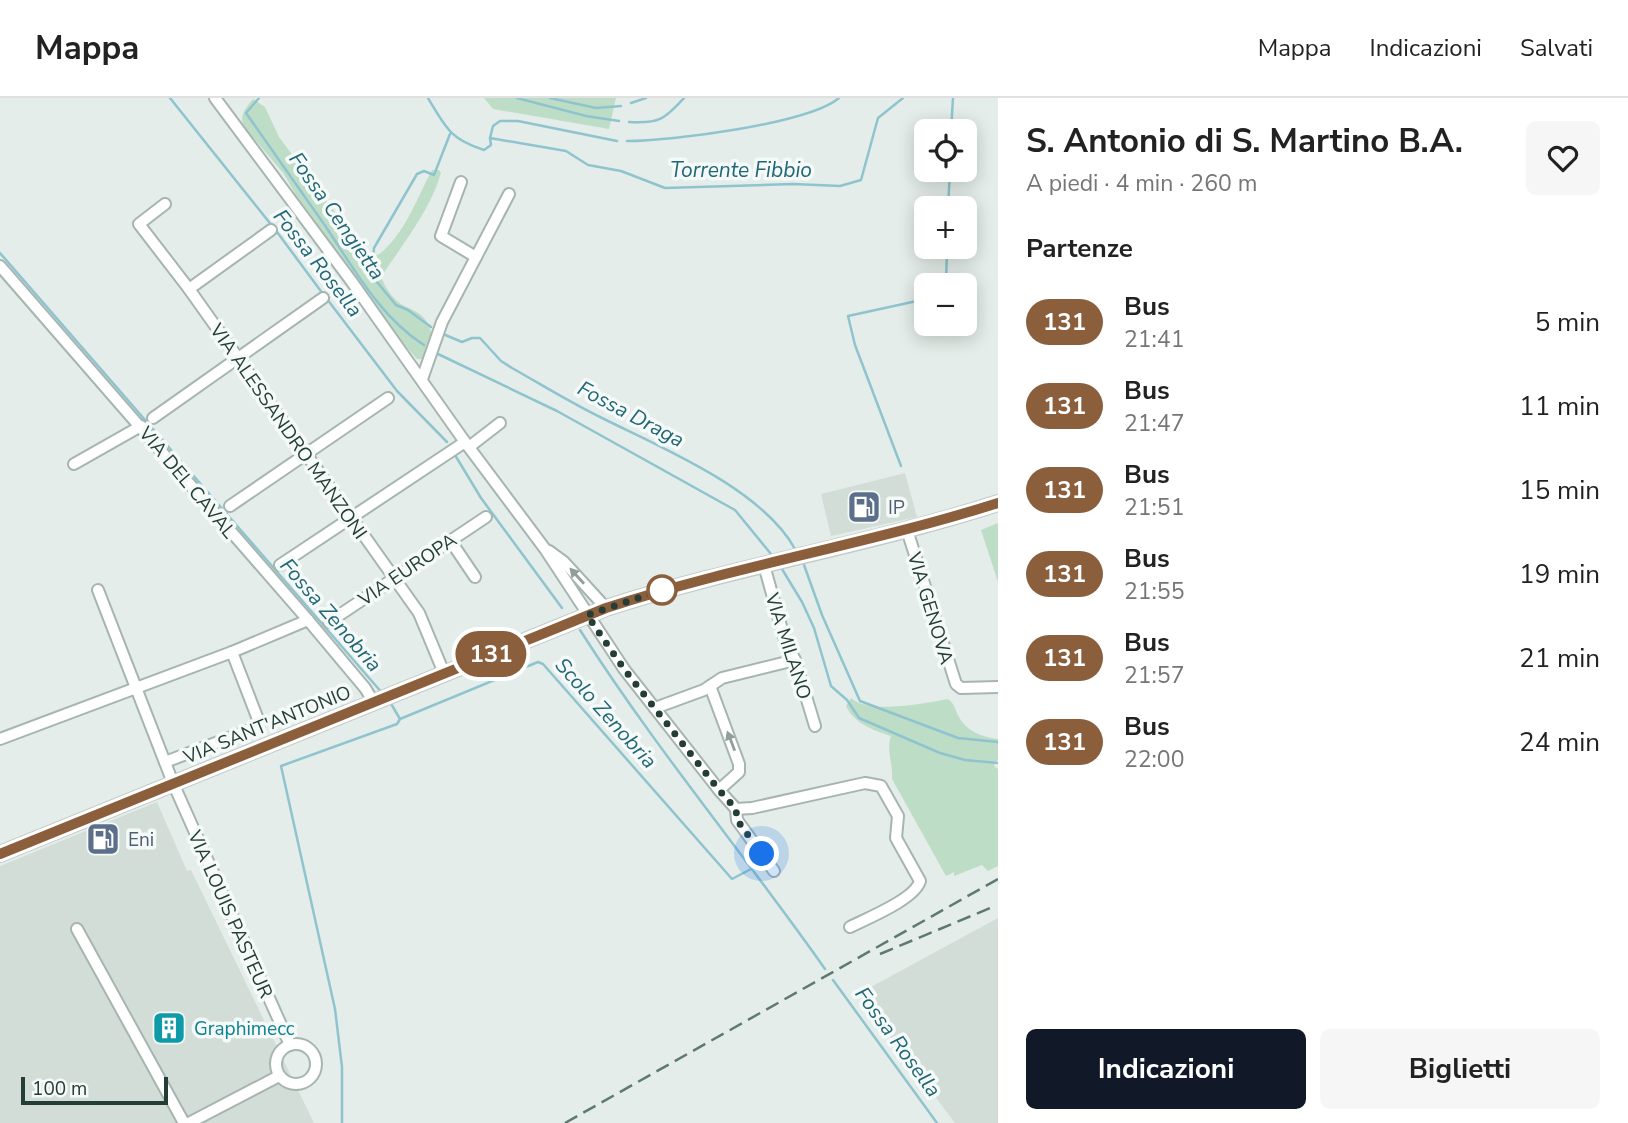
<!DOCTYPE html>
<html lang="it">
<head>
<meta charset="utf-8">
<style>
  :root { --surface:#fff; --page:#f6f6f6; --text:#222; --muted:#767676; --line:#e0e0e0; --accent:#111827 }
  body { margin:0; font-family:"Nunito Sans",sans-serif; background:var(--page); color:var(--text); height:100vh; display:flex; flex-direction:column; font-size:26px; white-space:nowrap }
  * { box-sizing:border-box; margin:0 }
  p { font-size:23px; color:var(--muted) }
  .icon { flex:none; width:38px; height:38px; fill:none; stroke:currentColor; stroke-width:2; stroke-linecap:round; stroke-linejoin:round }
  .map { position:relative; flex:1; overflow:hidden }
  .drawer { display:flex; flex-direction:column; background:var(--surface); width:630px }
  .drawer>* { flex:none }
  .badge { padding:0 14px; border-radius:23px; font-size:24px; line-height:46px }
  .controls { position:absolute; left:914px; top:21px; display:grid; gap:14px }
  .controls a { display:grid; place-items:center; width:63px; height:63px; border-radius:10px; background:var(--surface); box-shadow:0 4px 18px #0003; font-size:35px }
  .scale { position:absolute; left:21px; bottom:18px; width:147px; box-sizing:border-box; padding-left:7px; border:4px solid #243e37; border-top:0; font-size:19px; line-height:24px; white-space:nowrap; color:#243e37; -webkit-text-stroke:5px #f5f9f7; paint-order:stroke }
  .you { position:absolute; width:35px; height:35px; margin:-18px; border:5px solid #fff; border-radius:50%; background:#1a73e8; box-shadow:0 0 0 10px #1a73e833 }
  .map>.badge { position:absolute; translate:-50% -50%; box-shadow:0 0 0 4px #fff }
  h2 { padding:0 28px; font-size:26px; line-height:63px }
  .round { display:grid; place-items:center; flex:none; width:74px; height:74px; border-radius:10px; background:var(--page) }
  .summary { display:flex; align-items:center; justify-content:space-between; height:119px; padding:0 28px }
  h1 { font-size:33px; font-weight:700; line-height:52px }
  .primary-button { display:flex; gap:14px; margin-top:auto; padding:14px 28px }
  .primary-button a { flex:1; height:80px; border-radius:10px; background:var(--accent); color:#fff; font-size:28px; font-weight:700; line-height:80px; text-align:center }
  .primary-button a+a { background:var(--page); color:var(--text) }
  ul { padding:0; list-style:none }
  li { display:flex; align-items:center; gap:21px; height:84px; padding:0 28px }
  li div { flex:1 }
  li b { display:block; font-size:26px }
  li em { font-style:normal }
  li .badge { min-width:77px; font-weight:700; text-align:center }
  header { display:flex; align-items:center; gap:42px; box-sizing:border-box; height:98px; padding:0 35px; background:var(--surface); border-bottom:2px solid var(--line) }
  header strong { font-size:33px }
  nav { display:flex; gap:38px; margin-inline-start:auto; font-size:24px }
  main { display:flex; flex:1; min-height:0 }
  .map>svg:first-child { display:block }
</style>
</head>
<body>
<header>
<strong>Mappa</strong>
<nav><a>Mappa</a><a>Indicazioni</a><a>Salvati</a></nav>
</header>
<main>
<div class="map">
<svg width="998" height="1025" viewBox="0 0 998 1025">
  <rect width="100%" height="100%" fill="#e4ede9"/>
  <!-- built -->
  <g fill="#d2ddd8">
    <polygon points="905,375 917,419 831,438 821,396"/>
    <polygon points="157,704 187,773 191,772 314,1025 0,1025 0,768"/>
    <polygon points="998,820 998,1025 955,1025 858,896"/>
  </g>
  <!-- green -->
  <g fill="#beddc7">
    <polygon points="484,0 616,0 609,31 493,11"/>
    <path d="M253,1l12,8 14,30 64,86 10,19 13,10 12,3c26,-19 39,-57 54,-85h7l2,3c-11,38 -39,72 -60,104 4,9 8,17 16,24 6,6 17,8 24,14 13,11 15,33 1,44h-5l-18,-21 -103,-143 -12,-21 -39,-46c-7,-12 0,-19 8,-29z"/>
    <polygon points="998,425 998,484 981,432"/>
    <path d="M851,600c18,17 74,5 97,1 6,5 6,7 9,14 7,17 24,24 41,26v20l-4,7 4,3v97l-10,5 -6,-6 -28,11v-4l-8,4 -54,-97c1,-16 -6,-28 -1,-43 -17,-5 -37,-13 -45,-30z"/>
  </g>
  <g fill="none" stroke-linecap="round" stroke-linejoin="round">
    <!-- stream -->
    <g stroke="#8fc4cf" stroke-width="2.5">
      <polyline points="170,0 277,134 323,196"/>
      <path d="M259,0l-13,15c27,38 53,76 80,114 28,42 55,91 98,118"/>
      <path d="M428,0c18,30 22,41 56,52l7,-5 -1,-7 76,13 22,14 33,6 44,17 128,-4 47,2 21,-6 17,-62 25,-20"/>
      <polyline points="517,0 586,18 619,23"/>
      <polyline points="550,0 596,10 621,8"/>
      <polyline points="631,5 646,0"/>
      <path d="M629,24c30,2 36,-3 55,-24"/>
      <polyline points="951,33 953,0"/>
      <polyline points="490,40 493,28 500,23 518,23 617,43"/>
      <path d="M627,43c43,0 181,-17 212,-43"/>
      <polyline points="948,110 950,72"/>
      <polyline points="0,155 383,596"/>
      <polyline points="946,187 947,149"/>
      <polyline points="327,201 397,293 447,344"/>
      <polyline points="431,229 408,212 396,207 377,184 372,172 374,150 417,76 424,73 434,77 450,36"/>
      <path d="M443,236l19,8 10,-4h8l21,23 11,7c30,17 59,35 90,50 60,30 160,71 193,131"/>
      <polyline points="438,256 557,313 735,412 771,456"/>
      <polyline points="455,357 481,400 562,510"/>
      <polyline points="901,368 855,247 848,218 926,201"/>
      <polyline points="804,467 822,517 860,603 958,640 998,644"/>
      <polyline points="782,471 802,504 814,530 831,588 847,602 859,620 940,655 965,662 998,665"/>
      <path d="M580,532c75,118 165,225 245,339"/>
      <polyline points="400,621 538,564 543,566 732,781 753,770"/>
      <polyline points="833,882 937,1025"/>
      <polyline points="342,1025 342,969 335,911 281,668 397,626 400,621 390,604"/>
    </g>
    <defs>
      <g id="minor">
        <path d="M215,0l137,184 113,160 80,107 79,120 95,121 17,19 16,-1 113,-25 16,3 17,30 -2,22 24,43c-5,18 -52,37 -70,46"/>
        <polyline points="461,84 441,138 476,159"/>
        <polyline points="165,106 139,126 189,191 419,515 444,575"/>
        <polyline points="0,168 308,522 365,590 373,603"/>
        <polyline points="189,191 271,132"/>
        <polyline points="422,281 442,224 509,96"/>
        <polyline points="153,320 323,200"/>
        <polyline points="469,349 500,325"/>
        <polyline points="74,366 141,328"/>
        <polyline points="230,408 388,300"/>
        <polyline points="907,432 956,586 961,590 998,589"/>
        <polyline points="450,442 475,479"/>
        <polyline points="549,453 564,464 606,510"/>
        <polyline points="280,467 465,344"/>
        <polyline points="764,467 784,539 795,562 815,628"/>
        <polyline points="98,492 173,685 290,947"/>
        <polyline points="329,524 486,419"/>
        <polyline points="710,588 739,666 739,674 719,692"/>
        <polyline points="655,610 704,592 722,580 795,562"/>
        <polyline points="0,641 232,554 308,522"/>
        <polyline points="165,664 258,629 259,624 232,554"/>
        <polyline points="736,711 737,722 774,773"/>
        <polyline points="77,831 184,1025"/>
        <circle cx="296" cy="966" r="20"/>
        <polyline points="189,1025 279,978"/>
      </g>
      <path id="major" d="M0,756l606,-246c129,-42 263,-63 392,-105"/>
    </defs>
    <!-- minor casing -->
    <use href="#minor" stroke="#a7b5b0" stroke-width="14"/>
    <!-- major casing -->
    <use href="#major" stroke="#c2c9c7" stroke-width="18"/>
    <!-- minor -->
    <use href="#minor" stroke="#fff" stroke-width="10"/>
    <!-- major -->
    <use href="#major" stroke="#6ba093" stroke-width="14"/>
    <!-- rail -->
    <g stroke="#5f7972" stroke-width="2.5" stroke-dasharray="14 7" stroke-linecap="butt">
      <polyline points="880,856 995,808"/>
      <polyline points="565,1025 998,781"/>
    </g>
  </g>
  <!-- one-way arrows -->
  <defs><path id="oneway-solid" d="M-6-.8H1V-3.2L6.5 0L1 3.2V.8H-6Z" transform="scale(1.75)"/></defs>
  <g fill="#929e9b">
    <use href="#oneway-solid" transform="translate(577 478) rotate(-132)"/>
    <use href="#oneway-solid" transform="translate(731 643) rotate(-111)"/>
  </g>
  <g fill="none" stroke-linecap="round" stroke-linejoin="round">
    <defs>
      <path id="line" d="M0,756l606,-246c129,-42 263,-64 392,-105"/>
    </defs>
    <!-- line casing -->
    <use href="#line" stroke="#fff" stroke-width="16"/>
    <!-- line -->
    <use href="#line" stroke="#8b5e3c" stroke-width="10"/>
    <!-- walk -->
    <polyline stroke="#243e37" stroke-width="7" stroke-dasharray="0 12.6" points="662,492 587,517 624,571 719,692 736,711 737,722 762,756"/>
  </g>
  <!-- icons -->
  <defs>
    <symbol id="fuel-square" viewBox="-11 -11 22 22"><rect x="-9" y="-9" width="18" height="18" rx="4" fill="#5c6f8a" stroke="#f5f9f7"/><path d="M-5.5-6h7V0h2V4h1.3V-2.5L3-4.5l.8-.8L6-3V5H2.5V1h-1V6h-7ZM-4.2-4.7v3.2H.2V-4.7Z" fill="#fff"/></symbol>
    <symbol id="building-square" viewBox="-11 -11 22 22"><rect x="-9" y="-9" width="18" height="18" rx="4" fill="#0f9aa8" stroke="#f5f9f7"/><path d="M-4-6H4V6H1V3H-1V6H-4ZM-2.5-4.3h1.7v1.8h-1.7ZM.8-4.3h1.7v1.8H.8ZM-2.5-1h1.7V.8h-1.7ZM.8-1h1.7V.8H.8Z" fill="#fff"/></symbol>
  </defs>
  <g fill-rule="evenodd">
    <use href="#fuel-square" x="845" y="390" width="38" height="38"/>
    <use href="#fuel-square" x="84" y="722" width="38" height="38"/>
    <use href="#building-square" x="150" y="911" width="38" height="38"/>
  </g>
  <!-- markers -->
  <circle fill="#fff" stroke="#8b5e3c" stroke-width="3.5" cx="662" cy="492" r="14"/>
  <g text-anchor="middle" stroke-width="7" stroke-linejoin="round" paint-order="stroke">
    <!-- street labels -->
    <g font-size="19" fill="#243e37" stroke="#f5f9f7">
      <text transform="translate(289 333) rotate(55)" y="7">VIA ALESSANDRO MANZONI</text>
      <text transform="translate(188 384) rotate(50)" y="7">VIA DEL CAVAL</text>
      <text transform="translate(407 471) rotate(-34)" y="7">VIA EUROPA</text>
      <text transform="translate(931 510) rotate(73)" y="7">VIA GENOVA</text>
      <text transform="translate(789 548) rotate(72)" y="7">VIA MILANO</text>
      <text transform="translate(267 626) rotate(-22)" y="7">VIA SANT'ANTONIO</text>
      <text transform="translate(231 816) rotate(66)" y="7">VIA LOUIS PASTEUR</text>
    </g>
    <!-- service labels -->
    <g font-size="19" fill="#4e5e75" stroke="#f5f9f7" text-anchor="start">
      <text x="888" y="416">IP</text>
      <text x="128" y="748">Eni</text>
    </g>
    <!-- culture labels -->
    <g font-size="19" fill="#0d838f" stroke="#f5f9f7" text-anchor="start">
      <text x="194" y="937">Graphimecc</text>
    </g>
    <!-- water labels -->
    <g font-size="21" font-style="italic" fill="#216877" stroke="#f5f9f7">
      <text x="741" y="79">Torrente Fibbio</text>
      <text transform="translate(337 118) rotate(55)" y="7">Fossa Cengietta</text>
      <text transform="translate(318 165) rotate(52)" y="7">Fossa Rosella</text>
      <text transform="translate(631 316) rotate(28)" y="7">Fossa Draga</text>
      <text transform="translate(331 517) rotate(49)" y="7">Fossa Zenobria</text>
      <text transform="translate(606 615) rotate(48)" y="7">Scolo Zenobria</text>
      <text transform="translate(898 944) rotate(54)" y="7">Fossa Rosella</text>
    </g>
  </g>
</svg>
<div class="controls">
<a><svg class="icon" aria-label="locate" viewBox="0 0 24 24"><circle cx="12" cy="12" r="6"/><path d="M12 2v4M12 18v4M2 12h4M18 12h4"/></svg></a>
<a>+</a>
<a>−</a>
</div>
<div class="scale">100 m</div>
<div class="you" style="left:762px;top:756px"></div>
<b class="badge" style="left:491px;top:556px;background:#8b5e3c;color:#fff">131</b>
</div>
<section class="drawer">
<div class="summary"><div><h1>S. Antonio di S. Martino B.A.</h1><p>A piedi · 4 min · 260 m</p></div><a class="round"><svg class="icon" aria-label="heart" viewBox="0 0 24 24"><path d="M12 20l-8-8c-3-5 5-10 8-4 3-6 11-1 8 4z"/></svg></a></div>
<h2>Partenze</h2>
<ul>
<li><span class="badge" style="background:#8b5e3c;color:#fff">131</span><div><b>Bus</b><p>21:41</p></div><em>5 min</em></li>
<li><span class="badge" style="background:#8b5e3c;color:#fff">131</span><div><b>Bus</b><p>21:47</p></div><em>11 min</em></li>
<li><span class="badge" style="background:#8b5e3c;color:#fff">131</span><div><b>Bus</b><p>21:51</p></div><em>15 min</em></li>
<li><span class="badge" style="background:#8b5e3c;color:#fff">131</span><div><b>Bus</b><p>21:55</p></div><em>19 min</em></li>
<li><span class="badge" style="background:#8b5e3c;color:#fff">131</span><div><b>Bus</b><p>21:57</p></div><em>21 min</em></li>
<li><span class="badge" style="background:#8b5e3c;color:#fff">131</span><div><b>Bus</b><p>22:00</p></div><em>24 min</em></li>
</ul>
<div class="primary-button"><a>Indicazioni</a><a>Biglietti</a></div>
</section>
</main>
</body>
</html>
